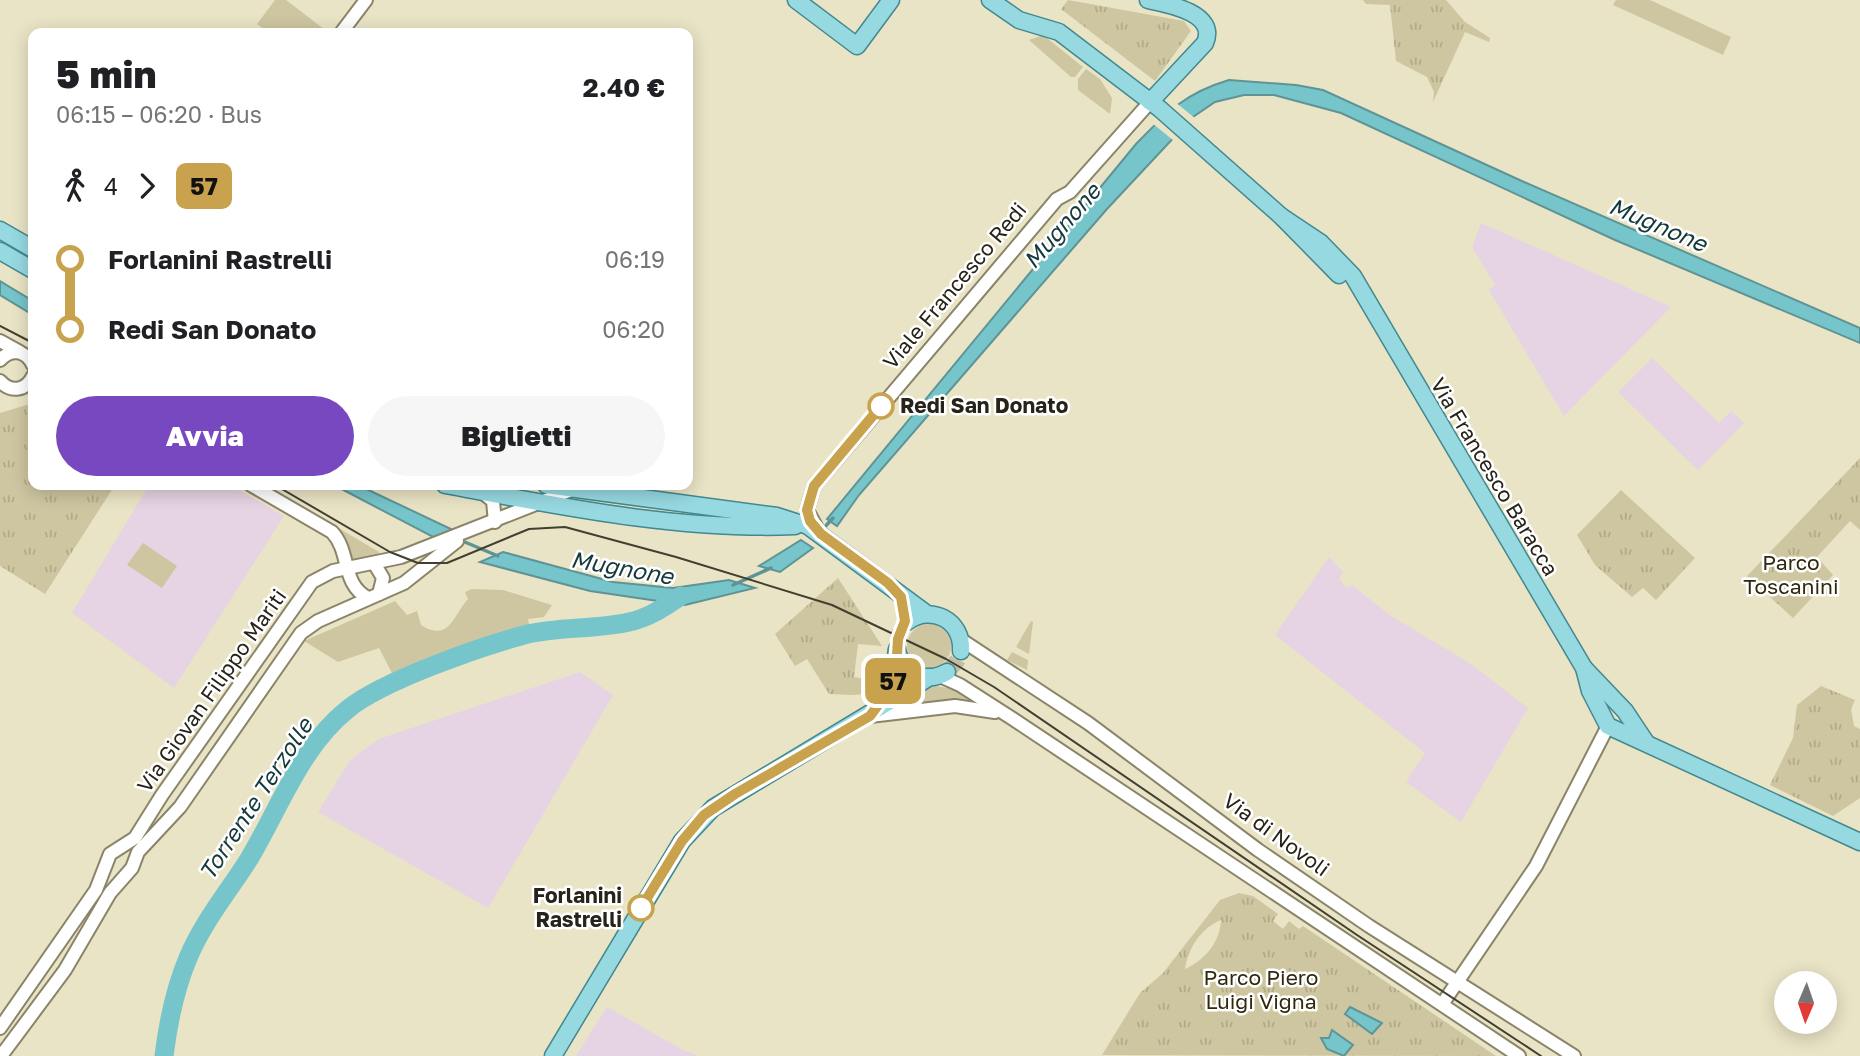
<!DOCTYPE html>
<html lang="it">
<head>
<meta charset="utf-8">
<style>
  :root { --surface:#fff; --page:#f6f6f6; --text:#202124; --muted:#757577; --accent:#7748c0 }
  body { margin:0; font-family:"Golos Text",sans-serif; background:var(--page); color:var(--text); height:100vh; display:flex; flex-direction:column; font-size:26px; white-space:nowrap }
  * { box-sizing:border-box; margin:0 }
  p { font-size:23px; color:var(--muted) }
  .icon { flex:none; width:38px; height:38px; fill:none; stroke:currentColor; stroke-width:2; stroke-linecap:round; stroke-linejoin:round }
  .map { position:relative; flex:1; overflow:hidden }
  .panel { position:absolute; left:28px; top:28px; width:665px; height:462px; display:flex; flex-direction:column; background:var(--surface); border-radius:14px; box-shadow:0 4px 18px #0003 }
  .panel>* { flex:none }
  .badge { padding:0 14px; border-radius:10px; font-size:24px; line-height:46px }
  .needle { width:46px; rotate:182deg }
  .controls { position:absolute; left:1774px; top:971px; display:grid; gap:14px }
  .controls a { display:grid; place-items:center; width:63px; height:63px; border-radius:50%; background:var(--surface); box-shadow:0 4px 18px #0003; font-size:35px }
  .map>.badge { position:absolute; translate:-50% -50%; box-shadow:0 0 0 4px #fff }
  .legs { display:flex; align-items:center; gap:10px; height:77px; padding:0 28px; font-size:23px }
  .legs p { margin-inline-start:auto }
  .head { display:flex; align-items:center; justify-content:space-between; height:119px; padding:0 28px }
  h1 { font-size:38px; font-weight:800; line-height:52px }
  .button { display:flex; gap:14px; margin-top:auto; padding:14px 28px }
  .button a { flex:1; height:80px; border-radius:42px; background:var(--accent); color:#fff; font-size:28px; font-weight:800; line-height:80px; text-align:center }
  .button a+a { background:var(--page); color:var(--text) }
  ul { padding:0 28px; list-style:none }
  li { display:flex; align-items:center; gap:24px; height:70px; font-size:26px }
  li i { display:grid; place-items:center; width:10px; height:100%; margin:0 9px; background:currentColor }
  li i::after { content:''; width:18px; height:18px; margin:-9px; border:5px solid; border-radius:50%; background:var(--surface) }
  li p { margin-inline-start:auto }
  li:first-child i { background:linear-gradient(#0000 50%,currentColor 0) }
  li:last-child i { background:linear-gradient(currentColor 50%,#0000 0) }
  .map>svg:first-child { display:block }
</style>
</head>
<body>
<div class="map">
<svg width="1860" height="1056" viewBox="0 0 1860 1056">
  <defs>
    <pattern id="park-tufts" width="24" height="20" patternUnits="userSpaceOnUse" patternTransform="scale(1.75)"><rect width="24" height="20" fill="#cec6a0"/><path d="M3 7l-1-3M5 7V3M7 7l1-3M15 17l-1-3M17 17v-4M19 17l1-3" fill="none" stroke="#b1aa89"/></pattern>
  </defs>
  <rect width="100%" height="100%" fill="#eae4c6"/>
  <!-- education -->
  <g fill="#e6d3e3">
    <polygon points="1481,223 1671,307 1564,416 1489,290 1495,285 1472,247"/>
    <polygon points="1652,358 1719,423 1731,411 1744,423 1698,470 1618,392"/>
    <polygon points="149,485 230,485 284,516 174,688 72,613"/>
    <polygon points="1329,557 1343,572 1339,579 1346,587 1353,586 1391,616 1471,664 1528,708 1461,822 1406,782 1425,753 1275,635"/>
    <polygon points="580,672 613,695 488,908 318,812 350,760 379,739"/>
    <polygon points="607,1007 683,1050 699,1056 576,1056"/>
  </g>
  <!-- green -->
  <g fill="#cec6a0">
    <polygon points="275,0 286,0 324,29 321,33 269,33 257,24"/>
    <polygon points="1616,0 1650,0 1731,37 1723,55 1613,5"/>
    <polygon points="1043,35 1083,67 1075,77 1071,77 1029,40"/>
    <polygon points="1086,69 1100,79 1112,98 1110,114 1078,90 1078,79"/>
    <polygon points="330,523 379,552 378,555 351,560 346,542"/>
    <polygon points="143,543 177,566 162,588 127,565"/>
    <path d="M472,589l31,1 49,15 -8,12 -16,2 2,10 -135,50 -16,-31 -41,14 -34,-21 91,-40 12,14 10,-4 4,14c29,18 32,-10 47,-26l-3,-7z"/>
    <polygon points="1031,621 1033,622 1029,654 1016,647"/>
    <circle cx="929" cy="646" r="22"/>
    <polygon points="1012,652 1028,660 1027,670 1007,660"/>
    <polygon points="936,686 953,689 975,703 905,707 904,702 914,694"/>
  </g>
  <!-- park -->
  <g fill="url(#park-tufts)" fill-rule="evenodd">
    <polygon points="1068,0 1184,21 1191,31 1155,81 1061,9"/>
    <polygon points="1363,0 1446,0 1465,22 1490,38 1489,42 1465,32 1433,102 1434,92 1427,77 1396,61 1390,5 1366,4"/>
    <polygon points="33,403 33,485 115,485 45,594 0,566 0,413"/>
    <polygon points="1860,458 1860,530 1850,521 1817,557 1833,575 1793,618 1747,576"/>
    <polygon points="1621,490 1695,558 1656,600 1643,588 1632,597 1595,565 1577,535"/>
    <path d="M838,578l44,68 -24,-2 -4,33 28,5c-14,18 -33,12 -53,12l-22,-35 -12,7 -20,-32z"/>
    <polygon points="1821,686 1855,700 1851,709 1854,726 1860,729 1860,798 1833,816 1770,785 1793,738 1797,705"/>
    <path d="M1239,893l14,3 25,18 -5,7 10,8 6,-8 10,8 4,-3 193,130 -394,-1 38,-62 23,-20 57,-73zM1221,920c-1,22 -16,40 -36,49 3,-21 16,-41 36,-49z"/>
  </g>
  <!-- water -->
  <g fill="#76c5ca" stroke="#5e9495" stroke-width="2">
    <path d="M1229,80l67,5 27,5 201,92 336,146v15l-245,-103 -274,-127 -67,-18h-30l-29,7 -22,15 -86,92 -248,286 -22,31 -10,-7 309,-375c31,-32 49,-51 93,-64z"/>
    <polygon points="0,281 33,301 33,315 0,295"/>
    <polygon points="334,485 358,485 453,530 435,538"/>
    <polygon points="801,540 813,548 780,572 759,566"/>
    <polygon points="503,552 613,582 673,588 729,580 755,588 685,605 590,591 480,562"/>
    <polygon points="1350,1007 1382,1023 1372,1034 1345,1014"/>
    <polygon points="1332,1030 1353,1045 1344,1056 1327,1049 1321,1038 1329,1038"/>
  </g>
  <!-- pier -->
  <polygon fill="#eae4c6" points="1174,101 1196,119 1174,141 1152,123"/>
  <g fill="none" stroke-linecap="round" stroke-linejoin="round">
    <!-- stream -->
    <g stroke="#5e9495" stroke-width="3.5">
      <polyline points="822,530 833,518"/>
      <polyline points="460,540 498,556"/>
      <polyline points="733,585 771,568"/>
    </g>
    <!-- river -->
    <path stroke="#76c5ca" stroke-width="19" d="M164,1056c4,-33 11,-67 24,-98 15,-36 40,-66 61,-99 30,-50 52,-113 99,-150 34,-28 132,-62 176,-74 35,-9 71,-5 105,-13 20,-4 35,-15 52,-26"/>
    <!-- major-tunnel -->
    <g stroke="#c3bda3" stroke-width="16" stroke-dasharray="16 8" stroke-linecap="butt">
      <polyline points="897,649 899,634 907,622"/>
      <polyline points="947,672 957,661 961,651"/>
    </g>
    <defs>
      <g id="minor">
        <polyline points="341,33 366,0"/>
        <polyline points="0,341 20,352"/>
        <path d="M0,360c11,-12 26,-10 33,5"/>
        <path d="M0,381c11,12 26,10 33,-5"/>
        <path d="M251,485l81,47c19,20 9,52 36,66"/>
        <polyline points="482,492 493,501 495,522"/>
        <polyline points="818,530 807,510 814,486 1057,199 1070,192 1150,102"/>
        <polyline points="374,563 383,578 379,594"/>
        <polyline points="960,639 1088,723 1258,850 1369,926 1574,1056"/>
        <polyline points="940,676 960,685 1013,719 1519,1056"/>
        <polyline points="870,716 955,706 995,712"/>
        <polyline points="1443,1003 1536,866 1608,726"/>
        <polyline points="0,1028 96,890 110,854 135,838 162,795 312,582 333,571 401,557 574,489"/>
        <polyline points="1,1056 65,970 110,893 132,868 138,852 180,807 301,633 318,621 404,583 457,541"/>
      </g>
      <g id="major">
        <polyline points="796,0 857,46 891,0"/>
        <polyline points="990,0 1019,20 1059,32 1160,109 1282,217 1339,275"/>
        <path d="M1148,0c20,4 70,13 57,43l-55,59"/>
        <polyline points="1282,217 1321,243 1353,276 1584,668 1590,691 1608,726 1860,842"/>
        <polyline points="0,230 33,249"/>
        <polyline points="0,251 33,270"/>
        <path d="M445,485c114,21 234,46 350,41"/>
        <polyline points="546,485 777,516 808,526 927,614"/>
        <path d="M907,622c24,-18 56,-2 54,29"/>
        <path d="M897,651c7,23 29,33 50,21"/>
        <polyline points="1584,668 1625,711 1645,741"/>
        <polyline points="876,708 893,681 897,649"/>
        <polyline points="553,1056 682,841 713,808 930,677"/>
      </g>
    </defs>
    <!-- minor casing -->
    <use href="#minor" stroke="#8a8569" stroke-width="16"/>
    <!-- major casing -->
    <use href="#major" stroke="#42888e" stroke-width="19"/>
    <!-- minor -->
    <use href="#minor" stroke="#fff" stroke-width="12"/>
    <!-- major -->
    <use href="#major" stroke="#97d9e1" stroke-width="16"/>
    <!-- tram -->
    <g stroke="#423f31" stroke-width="2">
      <polyline points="0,326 33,343"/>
      <polyline points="275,485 390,552 418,563 447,563 529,529 565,527 676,557 832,605 946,659 994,687 1357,935 1541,1056"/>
    </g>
  </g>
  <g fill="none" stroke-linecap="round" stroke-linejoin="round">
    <defs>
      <polyline id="line-1" points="641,908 682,841 704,815 735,794 870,716 890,689 896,671 898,639 905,621 901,597 888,583 821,534 810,521 807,510 814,486 881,406"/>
    </defs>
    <!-- line-1 casing -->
    <use href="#line-1" stroke="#fff" stroke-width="16"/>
    <!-- line-1 -->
    <use href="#line-1" stroke="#c8a24d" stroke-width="10"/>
  </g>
  <!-- markers -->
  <g fill="#fff" stroke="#c8a24d" stroke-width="3.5">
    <circle cx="881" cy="406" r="12"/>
    <circle cx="641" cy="908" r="12"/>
  </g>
  <g text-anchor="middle" stroke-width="5" stroke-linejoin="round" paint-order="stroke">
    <!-- street labels -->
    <g font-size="21" fill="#262318" stroke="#fff">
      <text transform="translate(955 286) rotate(-50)" y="7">Viale Francesco Redi</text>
      <text transform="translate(1494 477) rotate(59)" y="7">Via Francesco Baracca</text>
      <text transform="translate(212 691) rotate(-55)" y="7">Via Giovan Filippo Mariti</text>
      <text transform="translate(1276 835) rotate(36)" y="7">Via di Novoli</text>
    </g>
    <!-- stop labels -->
    <g font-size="21" font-weight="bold" fill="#262318" stroke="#fff" text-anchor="start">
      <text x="900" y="413">Redi San Donato</text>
      <text x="622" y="903" text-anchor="end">Forlanini<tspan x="622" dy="24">Rastrelli</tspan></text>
    </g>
    <!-- park labels -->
    <g font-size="21" fill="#2f290e" stroke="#fff">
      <text x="1791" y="570">Parco<tspan x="1791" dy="24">Toscanini</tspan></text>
      <text x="1261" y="985">Parco Piero<tspan x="1261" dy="24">Luigi Vigna</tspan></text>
    </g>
    <!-- water labels -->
    <g font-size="23" font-style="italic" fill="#13393c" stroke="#fff">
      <text transform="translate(1658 225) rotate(23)" y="8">Mugnone</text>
      <text transform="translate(1062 226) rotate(-49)" y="8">Mugnone</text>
      <text transform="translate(622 568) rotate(10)" y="8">Mugnone</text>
      <text transform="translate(256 799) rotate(-57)" y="8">Torrente Terzolle</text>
    </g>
  </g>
</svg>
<div class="controls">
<a><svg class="needle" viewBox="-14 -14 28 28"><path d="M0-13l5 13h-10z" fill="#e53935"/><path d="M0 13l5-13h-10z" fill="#757577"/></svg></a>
</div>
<b class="badge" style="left:893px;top:681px;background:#c8a24d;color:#111">57</b>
<section class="panel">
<div class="head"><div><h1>5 min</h1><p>06:15 – 06:20 · Bus</p></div><b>2.40 €</b></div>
<div class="legs"><svg class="icon" aria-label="walk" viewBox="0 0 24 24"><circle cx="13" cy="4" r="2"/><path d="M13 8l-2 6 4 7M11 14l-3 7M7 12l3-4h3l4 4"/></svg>4<svg class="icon" aria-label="forward" viewBox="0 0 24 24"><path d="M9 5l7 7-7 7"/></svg><b class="badge" style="background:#c8a24d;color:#111">57</b></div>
<ul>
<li><i style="color:#c8a24d"></i><b>Forlanini Rastrelli</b><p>06:19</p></li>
<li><i style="color:#c8a24d"></i><b>Redi San Donato</b><p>06:20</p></li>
</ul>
<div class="button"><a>Avvia</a><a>Biglietti</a></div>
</section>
</div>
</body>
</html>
